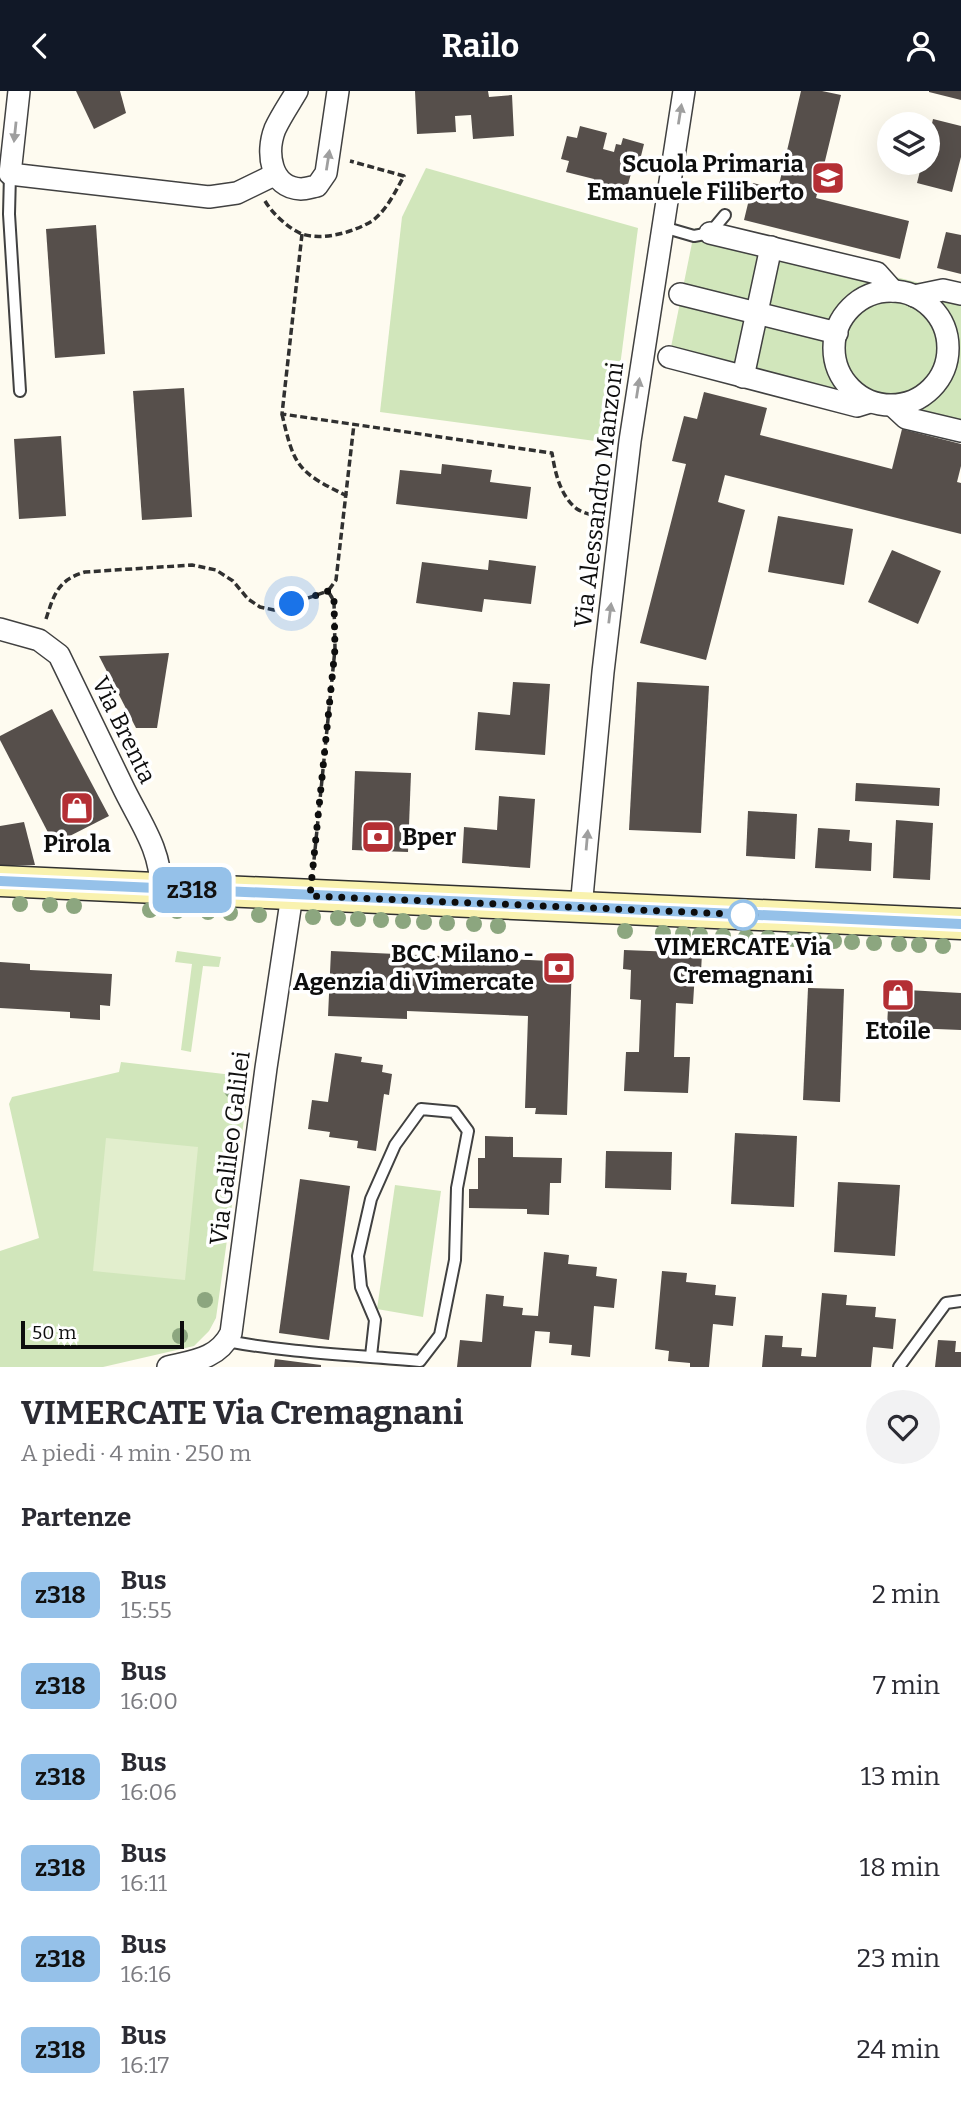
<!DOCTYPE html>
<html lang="it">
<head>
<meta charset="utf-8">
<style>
  :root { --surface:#fff; --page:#f2f2f3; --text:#2b2b33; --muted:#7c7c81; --accent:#111827 }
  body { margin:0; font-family:Bitter,serif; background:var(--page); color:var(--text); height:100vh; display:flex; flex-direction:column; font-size:26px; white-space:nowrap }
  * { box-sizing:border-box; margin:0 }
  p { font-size:23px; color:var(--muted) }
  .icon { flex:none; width:38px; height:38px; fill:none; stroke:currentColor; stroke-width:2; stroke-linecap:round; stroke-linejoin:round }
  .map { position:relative; height:1276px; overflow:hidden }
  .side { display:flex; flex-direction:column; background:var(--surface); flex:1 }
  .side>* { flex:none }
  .badge { padding:0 14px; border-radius:10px; font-size:24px; line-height:46px }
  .tools { position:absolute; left:877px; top:21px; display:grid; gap:14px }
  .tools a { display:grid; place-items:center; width:63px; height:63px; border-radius:50%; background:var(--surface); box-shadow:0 7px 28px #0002; font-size:35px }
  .scale { position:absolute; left:21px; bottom:18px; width:163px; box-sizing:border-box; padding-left:7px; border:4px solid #0e0e0e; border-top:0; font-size:19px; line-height:24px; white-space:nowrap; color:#0e0e0e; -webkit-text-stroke:5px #fff; paint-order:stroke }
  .you { position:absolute; width:35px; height:35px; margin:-18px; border:5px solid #fff; border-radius:50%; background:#1a73e8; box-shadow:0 0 0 10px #1a73e833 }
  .map>.badge { position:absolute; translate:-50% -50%; box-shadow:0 0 0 4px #fff }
  h2 { padding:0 21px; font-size:26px; line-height:63px }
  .round { display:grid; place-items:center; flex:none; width:74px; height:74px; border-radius:37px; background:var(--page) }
  .overview { display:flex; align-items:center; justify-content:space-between; height:119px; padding:0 21px }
  h1 { font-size:33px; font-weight:700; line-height:52px }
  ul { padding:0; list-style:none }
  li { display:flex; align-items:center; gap:21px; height:91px; padding:0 21px }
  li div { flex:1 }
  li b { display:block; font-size:26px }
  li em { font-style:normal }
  li .badge { min-width:77px; font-weight:700; text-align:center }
  header { display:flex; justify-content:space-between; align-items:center; height:91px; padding:0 21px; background:var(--accent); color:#fff; font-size:32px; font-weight:700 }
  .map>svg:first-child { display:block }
</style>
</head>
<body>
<header><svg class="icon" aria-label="back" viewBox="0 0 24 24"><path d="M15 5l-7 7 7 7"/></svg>Railo<svg class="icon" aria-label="person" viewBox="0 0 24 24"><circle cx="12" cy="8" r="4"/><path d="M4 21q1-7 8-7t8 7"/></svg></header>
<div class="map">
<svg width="961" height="1276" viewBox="0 0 961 1276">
  <rect width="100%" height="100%" fill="#fefbf0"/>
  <!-- green -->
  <g fill="#d1e6bb">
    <polygon points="426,77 638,137 610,352 380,321 402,126"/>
    <polygon points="695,137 961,202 961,338 669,266"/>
    <polygon points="177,860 221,866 219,876 203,875 191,961 181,959 192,873 175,871"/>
    <polygon points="121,971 250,986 216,1227 209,1240 194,1255 103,1276 0,1276 0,1160 39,1147 9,1013 12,1006 119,981"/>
    <polygon points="395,1094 441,1100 423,1226 377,1218"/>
  </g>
  <!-- pitch -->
  <polygon fill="#e2eecd" points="106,1047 198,1056 185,1189 93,1180"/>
  <!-- building -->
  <g fill="#564f4b">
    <polygon points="76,0 120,0 126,22 94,38"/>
    <polygon points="415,0 488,0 489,6 512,4 514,45 473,48 471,24 455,25 456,41 417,43"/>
    <polygon points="801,0 822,0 841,4 816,107 909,130 900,168 744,129 753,92 778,98"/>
    <polygon points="929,0 961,0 961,9 929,1"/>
    <polygon points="933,28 961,35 961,66 952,101 917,92 922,72 928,72 928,51"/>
    <polygon points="580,35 607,42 603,58 614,61 616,53 621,54 623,47 644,53 637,81 632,79 624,108 608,104 610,98 593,94 594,88 566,81 569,70 561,68 567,45 577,47"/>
    <polygon points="96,134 105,263 55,267 46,138"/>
    <polygon points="946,141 961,144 961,183 937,177"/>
    <polygon points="184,297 192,426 142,429 133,300"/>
    <polygon points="704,301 767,317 760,344 892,378 902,338 961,353 961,375 957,391 961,392 961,443 725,384 718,411 745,419 706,569 640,552 686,373 672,370 684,325 697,328"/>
    <polygon points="61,345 66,425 19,428 14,348"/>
    <polygon points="442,373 492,379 490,391 531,396 527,428 396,413 400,379 441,383"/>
    <polygon points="778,425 853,438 844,494 768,481"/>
    <polygon points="892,459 941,480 918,533 868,511"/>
    <polygon points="489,469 536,475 531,513 484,508 482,521 416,512 422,471 488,479"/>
    <polygon points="169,562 157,637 136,637 99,565"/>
    <polygon points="513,591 550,593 545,664 475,659 478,621 510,624"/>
    <polygon points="637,591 709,595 701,742 629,739"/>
    <polygon points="52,618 109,725 54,753 0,649 0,645"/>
    <polygon points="355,680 411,682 408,761 352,759"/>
    <polygon points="856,692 940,697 939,715 855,710"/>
    <polygon points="499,705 535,708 530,777 462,772 464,736 497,739"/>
    <polygon points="748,720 797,723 795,768 746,765"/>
    <polygon points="896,729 933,732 930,789 893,787"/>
    <polygon points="24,731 35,774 0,775 0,735"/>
    <polygon points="818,737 850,739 849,750 872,752 871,780 815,777"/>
    <polygon points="624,859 702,862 701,881 695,881 693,913 676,912 674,966 690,966 688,1002 624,1000 626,961 639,961 641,909 630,908 631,879 623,878"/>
    <polygon points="331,860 572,871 567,1024 535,1023 536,1017 525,1017 528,925 407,920 407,928 328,925"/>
    <polygon points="0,871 30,873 30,879 112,883 110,915 100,914 100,929 70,927 70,921 0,917"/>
    <polygon points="808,897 844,898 840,1011 803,1009"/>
    <polygon points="889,898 961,902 961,939 887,936"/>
    <polygon points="335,962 362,966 361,971 383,974 382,981 392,983 389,1004 384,1003 376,1060 357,1057 358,1050 329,1046 330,1041 308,1038 312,1009 328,1011"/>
    <polygon points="735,1042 797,1045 794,1116 731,1113"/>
    <polygon points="485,1045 513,1046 513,1066 562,1067 561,1092 550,1092 549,1124 527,1123 527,1118 469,1117 469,1098 478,1098 478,1067 485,1067"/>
    <polygon points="606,1060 672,1061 671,1099 605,1097"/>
    <polygon points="300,1088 350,1095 329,1249 279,1242"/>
    <polygon points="838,1091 900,1094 895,1165 834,1161"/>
    <polygon points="544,1161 569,1164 568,1173 597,1176 596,1185 617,1188 614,1217 594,1215 590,1266 571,1264 572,1254 549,1252 550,1241 535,1240 531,1276 457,1276 460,1249 482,1251 486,1203 504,1205 503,1215 523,1217 522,1224 538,1225"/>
    <polygon points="662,1180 687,1182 686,1191 716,1194 715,1204 736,1206 733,1235 713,1233 709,1276 690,1276 690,1272 668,1270 669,1260 655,1258"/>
    <polygon points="822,1202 847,1204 846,1214 876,1216 875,1226 896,1228 893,1258 873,1256 871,1276 762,1276 765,1244 783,1245 782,1256 802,1257 801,1265 816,1266"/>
    <polygon points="938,1249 956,1250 955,1261 961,1261 961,1276 935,1276"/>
    <polygon points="275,1268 321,1274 321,1276 274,1276"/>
  </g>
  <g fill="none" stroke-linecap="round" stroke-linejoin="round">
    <defs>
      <g id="lane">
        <polyline points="10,83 9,123 20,300"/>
        <polyline points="663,136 694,145 710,142 725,124"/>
        <path d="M227,1250c63,12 129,14 193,20l20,-26 15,-75 2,-72 11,-57 -14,-19 -33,-3 -26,36 -24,54 -13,57 3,31 14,33 -4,36"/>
        <polyline points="899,1276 946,1212 961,1210"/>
      </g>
      <g id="street">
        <polyline points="19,0 10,83 209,106 237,102 274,84"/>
        <path d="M297,0c-7,12 -16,25 -22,38 -9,23 -5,59 26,60 4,0 11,-2 16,-3l9,-13 12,-82"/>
        <polyline points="710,142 877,182 893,200"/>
        <circle cx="891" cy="257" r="57"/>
        <polyline points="680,203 837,242"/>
        <polyline points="914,205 943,199 961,203"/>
        <polyline points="669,266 857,315 870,311"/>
        <polyline points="743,286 771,156"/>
        <polyline points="893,315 906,327 961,340"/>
        <path d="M0,538l39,11 20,15c21,43 42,87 63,130 17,36 39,63 39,104"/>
        <polyline points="581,817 603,581 630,350 684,0"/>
        <path d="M168,1276c25,-6 50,-8 63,-34l35,-265 26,-173"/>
      </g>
      <polyline id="secondary" points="0,790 961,833"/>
    </defs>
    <!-- lane casing -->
    <use href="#lane" stroke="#414141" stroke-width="14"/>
    <!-- street casing -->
    <use href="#street" stroke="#414141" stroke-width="24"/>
    <!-- secondary casing -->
    <use href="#secondary" stroke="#303030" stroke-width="33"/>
    <!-- path -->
    <g stroke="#303030" stroke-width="3.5" stroke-dasharray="7 3.5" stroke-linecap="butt">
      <path d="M265,110c7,12 24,28 37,33 21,7 52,-2 70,-13 15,-11 23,-29 32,-45l-54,-15"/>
      <path d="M302,143l-20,180 270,39c3,19 8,43 25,56 6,4 16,6 22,8"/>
      <path d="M282,323c12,53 16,58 65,82"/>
      <path d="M46,528c8,-25 12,-39 39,-47l107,-7 24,5 17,11 15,18 12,8 14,3 54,-19"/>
      <polyline points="313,779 335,558 334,510 328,500 336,489 354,333"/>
    </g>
    <!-- lane -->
    <use href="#lane" stroke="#fff" stroke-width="10"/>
    <!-- street -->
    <use href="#street" stroke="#fff" stroke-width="21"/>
    <!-- secondary -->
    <use href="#secondary" stroke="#f9f2af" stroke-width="30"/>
  </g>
  <!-- trees -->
  <g fill="#8ca67f">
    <circle cx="20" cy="813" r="8"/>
    <circle cx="50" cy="814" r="8"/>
    <circle cx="74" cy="815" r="8"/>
    <circle cx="150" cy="819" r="8"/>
    <circle cx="177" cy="820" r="8"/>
    <circle cx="208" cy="821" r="8"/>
    <circle cx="230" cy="822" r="8"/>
    <circle cx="259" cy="824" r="8"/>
    <circle cx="313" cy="826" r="8"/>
    <circle cx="338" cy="827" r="8"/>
    <circle cx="358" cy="828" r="8"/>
    <circle cx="381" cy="829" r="8"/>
    <circle cx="403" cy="830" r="8"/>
    <circle cx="424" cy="831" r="8"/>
    <circle cx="447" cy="832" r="8"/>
    <circle cx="474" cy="833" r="8"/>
    <circle cx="498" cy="835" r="8"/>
    <circle cx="625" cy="840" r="8"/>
    <circle cx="663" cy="842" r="8"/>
    <circle cx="683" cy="843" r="8"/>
    <circle cx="700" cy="844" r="8"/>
    <circle cx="723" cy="845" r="8"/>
    <circle cx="746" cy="846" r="8"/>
    <circle cx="768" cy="847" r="8"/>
    <circle cx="793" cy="848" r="8"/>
    <circle cx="814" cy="849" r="8"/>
    <circle cx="834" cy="850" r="8"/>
    <circle cx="852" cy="851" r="8"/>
    <circle cx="874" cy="852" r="8"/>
    <circle cx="899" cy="853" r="8"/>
    <circle cx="919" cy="854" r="8"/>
    <circle cx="943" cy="855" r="8"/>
    <circle cx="232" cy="999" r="8"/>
    <circle cx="205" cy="1209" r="8"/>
    <circle cx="180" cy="1245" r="8"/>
  </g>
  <!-- one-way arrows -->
  <defs><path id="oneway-solid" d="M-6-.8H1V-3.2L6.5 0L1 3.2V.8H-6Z" transform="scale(1.75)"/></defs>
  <g fill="#9f9f9f">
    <use href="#oneway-solid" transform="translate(680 23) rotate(-81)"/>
    <use href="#oneway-solid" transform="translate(15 41) rotate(96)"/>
    <use href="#oneway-solid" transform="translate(328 69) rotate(-81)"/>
    <use href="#oneway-solid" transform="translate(638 297) rotate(-81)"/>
    <use href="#oneway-solid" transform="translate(610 522) rotate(-83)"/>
    <use href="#oneway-solid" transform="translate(587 749) rotate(-85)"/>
  </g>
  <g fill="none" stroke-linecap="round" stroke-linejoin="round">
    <defs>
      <polyline id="line" points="0,790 961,833"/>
    </defs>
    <!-- line casing -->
    <use href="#line" stroke="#fff" stroke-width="16"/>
    <!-- line -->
    <use href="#line" stroke="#95c1e9" stroke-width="10"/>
    <!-- walk -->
    <polyline stroke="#0e0e0e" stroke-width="7" stroke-dasharray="0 12.6" points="292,513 328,500 334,510 335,558 310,805 756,824 743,824"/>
  </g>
  <!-- icons -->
  <defs>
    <symbol id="school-square" viewBox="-11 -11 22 22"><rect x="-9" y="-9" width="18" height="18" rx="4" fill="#b42f34" stroke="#fff"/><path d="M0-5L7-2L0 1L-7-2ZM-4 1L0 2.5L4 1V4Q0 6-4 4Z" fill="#fff"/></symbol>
    <symbol id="shop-square" viewBox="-11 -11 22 22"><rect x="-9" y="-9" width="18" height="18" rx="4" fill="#b42f34" stroke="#fff"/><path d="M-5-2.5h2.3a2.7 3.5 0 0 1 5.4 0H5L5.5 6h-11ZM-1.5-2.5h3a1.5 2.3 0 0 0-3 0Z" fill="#fff"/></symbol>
    <symbol id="bank-square" viewBox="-11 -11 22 22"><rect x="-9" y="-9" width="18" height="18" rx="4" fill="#b42f34" stroke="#fff"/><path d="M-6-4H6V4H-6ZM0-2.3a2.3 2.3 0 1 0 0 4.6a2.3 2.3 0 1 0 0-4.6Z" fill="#fff"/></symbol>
  </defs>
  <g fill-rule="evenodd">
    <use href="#school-square" x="809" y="68" width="38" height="38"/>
    <use href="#shop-square" x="58" y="698" width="38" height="38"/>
    <use href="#bank-square" x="359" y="727" width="38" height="38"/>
    <use href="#bank-square" x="540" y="858" width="38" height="38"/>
    <use href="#shop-square" x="879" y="885" width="38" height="38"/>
  </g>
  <!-- markers -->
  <circle fill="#fff" stroke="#95c1e9" stroke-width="3.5" cx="743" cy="824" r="14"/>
  <g text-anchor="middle" stroke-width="7" stroke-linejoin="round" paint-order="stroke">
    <!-- poi labels -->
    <g font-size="24" font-weight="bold" fill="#0e0e0e" stroke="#fff" text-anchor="end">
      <text x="804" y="81">Scuola Primaria<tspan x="804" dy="28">Emanuele Filiberto</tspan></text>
      <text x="402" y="754" text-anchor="start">Bper</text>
      <text x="77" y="761" text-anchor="middle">Pirola</text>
      <text x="534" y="871">BCC Milano -<tspan x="534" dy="28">Agenzia di Vimercate</tspan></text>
      <text x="898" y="948" text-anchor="middle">Etoile</text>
    </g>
    <!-- street labels -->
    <g font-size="24" fill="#0e0e0e" stroke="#fff">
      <text transform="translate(599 404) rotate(-83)" y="8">Via Alessandro Manzoni</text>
      <text transform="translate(124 639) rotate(64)" y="8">Via Brenta</text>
      <text transform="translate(230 1057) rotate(-83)" y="8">Via Galileo Galilei</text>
    </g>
    <!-- stop labels -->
    <g font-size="24" font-weight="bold" fill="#0e0e0e" stroke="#fff">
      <text x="743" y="864">VIMERCATE Via<tspan x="743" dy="28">Cremagnani</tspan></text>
    </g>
  </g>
</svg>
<div class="tools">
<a><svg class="icon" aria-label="layers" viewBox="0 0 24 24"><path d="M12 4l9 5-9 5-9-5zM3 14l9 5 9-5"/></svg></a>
</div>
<div class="scale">50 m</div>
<div class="you" style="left:292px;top:513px"></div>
<b class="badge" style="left:192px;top:799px;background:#95c1e9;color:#111">z318</b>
</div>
<section class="side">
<div class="overview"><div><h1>VIMERCATE Via Cremagnani</h1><p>A piedi · 4 min · 250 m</p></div><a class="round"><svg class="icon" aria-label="heart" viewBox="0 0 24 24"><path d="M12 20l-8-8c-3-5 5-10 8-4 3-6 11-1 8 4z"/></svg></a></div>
<h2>Partenze</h2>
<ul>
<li><span class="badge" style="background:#95c1e9;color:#111">z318</span><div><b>Bus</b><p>15:55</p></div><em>2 min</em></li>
<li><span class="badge" style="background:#95c1e9;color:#111">z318</span><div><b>Bus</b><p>16:00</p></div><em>7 min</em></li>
<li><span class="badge" style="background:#95c1e9;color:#111">z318</span><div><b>Bus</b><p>16:06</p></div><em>13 min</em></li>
<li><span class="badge" style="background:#95c1e9;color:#111">z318</span><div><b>Bus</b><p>16:11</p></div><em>18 min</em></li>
<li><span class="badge" style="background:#95c1e9;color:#111">z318</span><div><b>Bus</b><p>16:16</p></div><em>23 min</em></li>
<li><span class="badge" style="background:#95c1e9;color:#111">z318</span><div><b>Bus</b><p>16:17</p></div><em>24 min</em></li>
</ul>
</section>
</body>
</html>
